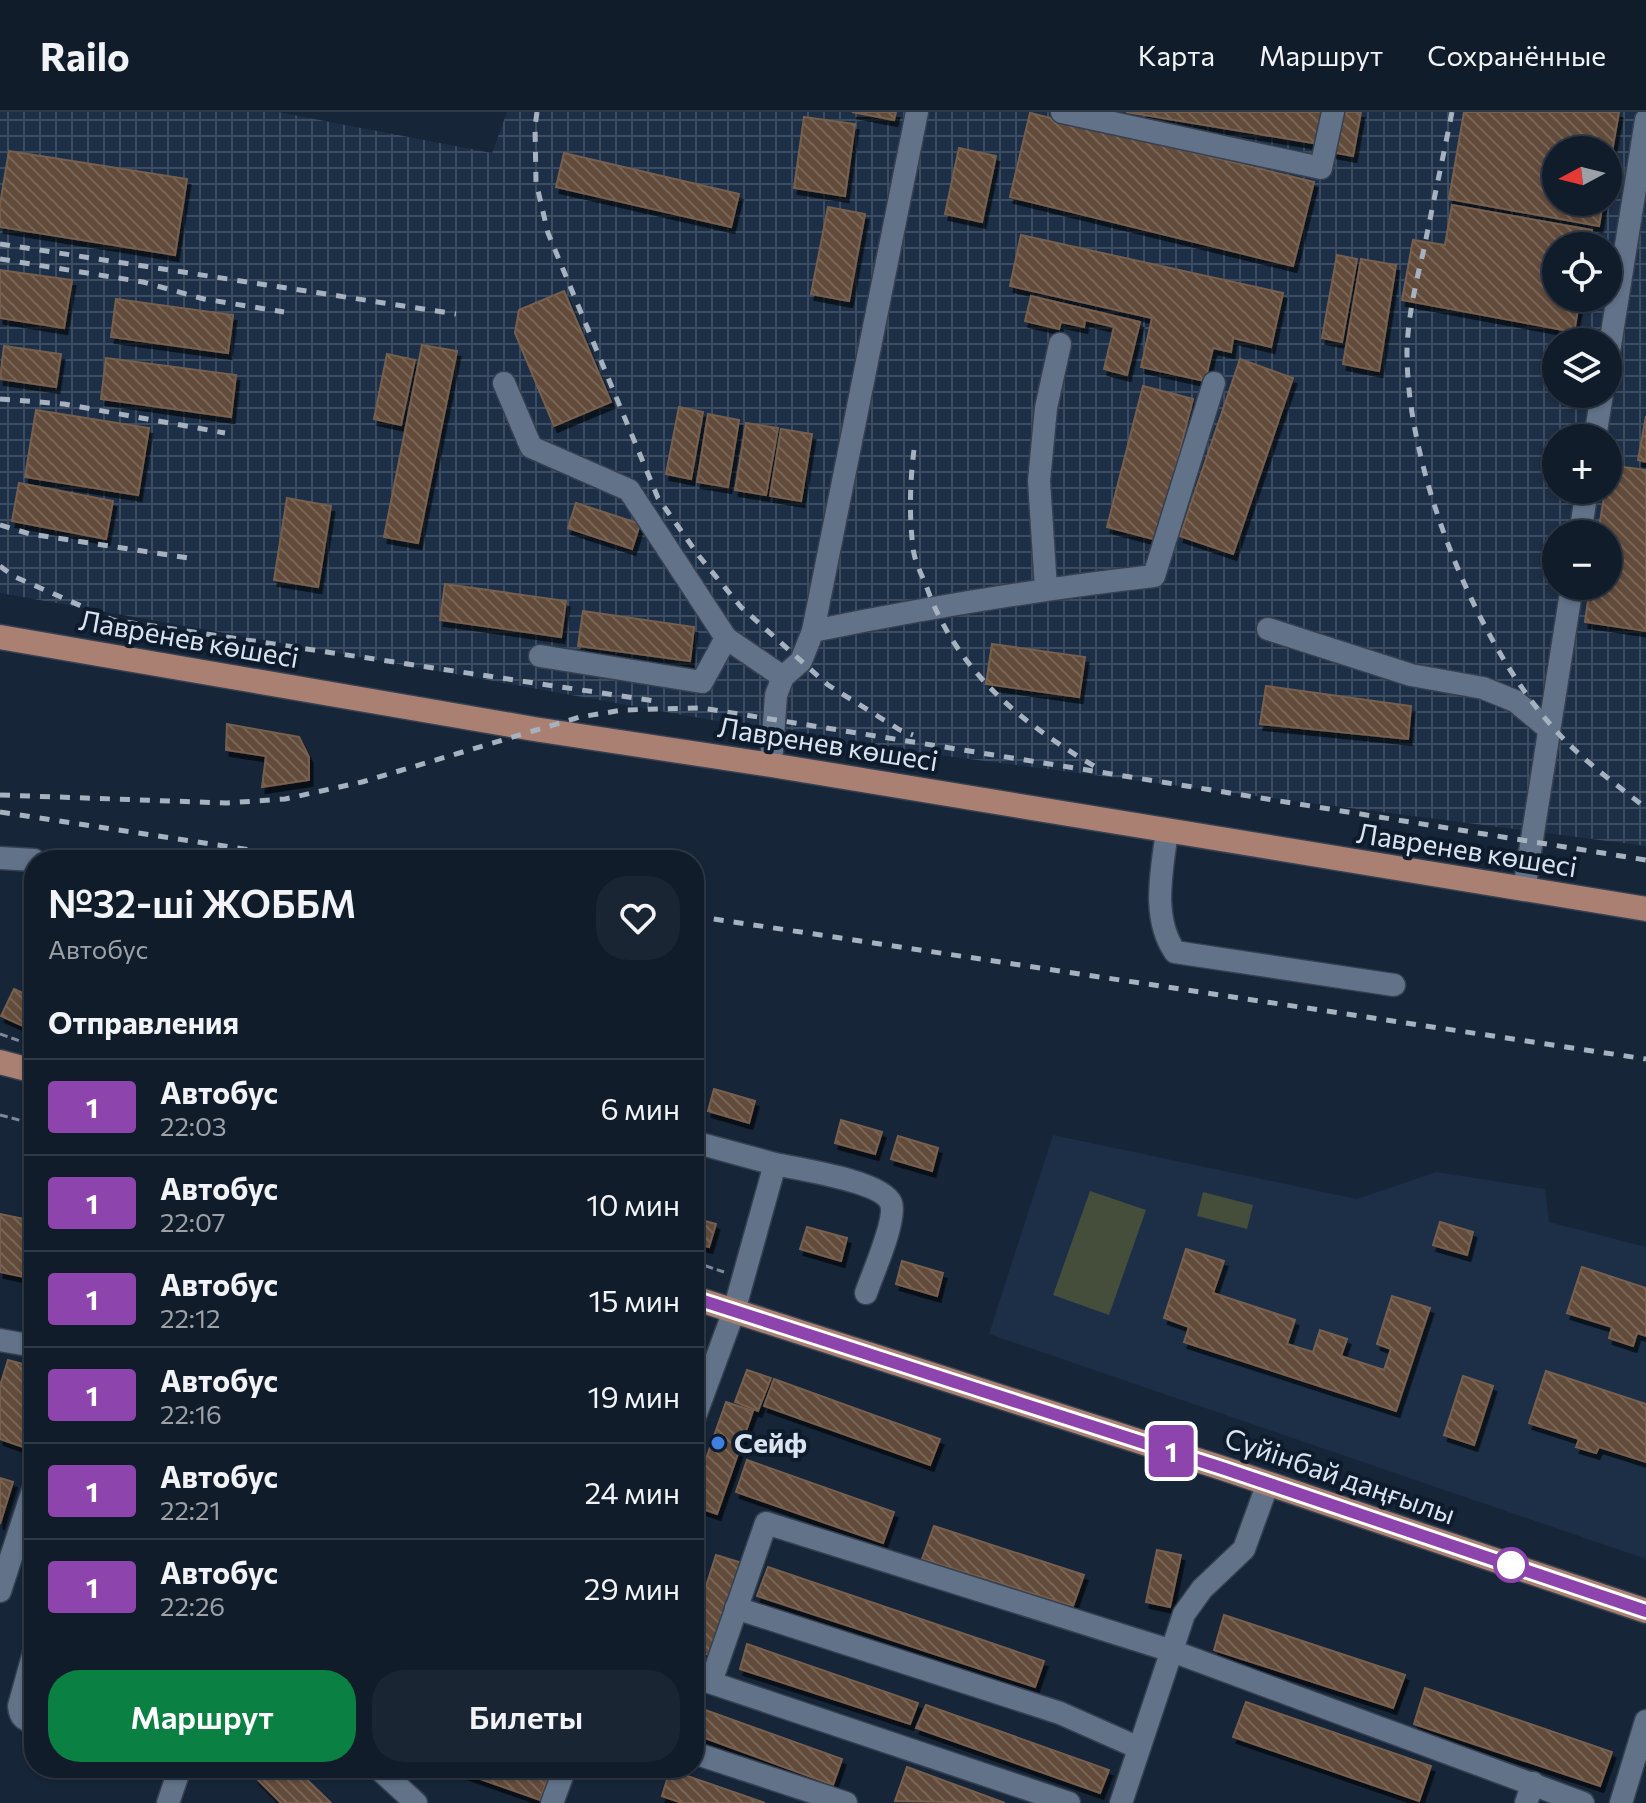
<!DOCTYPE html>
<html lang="ru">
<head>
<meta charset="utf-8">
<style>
  :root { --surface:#101c2a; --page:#192532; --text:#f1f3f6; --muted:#9ca1a8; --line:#303a47; --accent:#0b8043 }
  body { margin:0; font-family:Commissioner,sans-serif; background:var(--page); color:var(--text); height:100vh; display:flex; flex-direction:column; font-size:30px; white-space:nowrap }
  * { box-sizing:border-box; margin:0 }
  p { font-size:26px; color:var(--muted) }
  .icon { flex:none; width:44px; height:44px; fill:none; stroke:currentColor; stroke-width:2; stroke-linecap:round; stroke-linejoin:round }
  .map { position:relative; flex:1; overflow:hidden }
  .panel { position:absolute; left:24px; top:738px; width:680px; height:928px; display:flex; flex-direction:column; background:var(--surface); border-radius:32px; box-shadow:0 2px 6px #0004,0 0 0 2px var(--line) }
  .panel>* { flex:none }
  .badge { padding:0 16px; border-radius:6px; font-size:28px; line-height:52px }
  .needle { width:52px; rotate:263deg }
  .buttons { position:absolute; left:1542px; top:24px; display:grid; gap:16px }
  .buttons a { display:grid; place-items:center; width:80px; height:80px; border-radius:50%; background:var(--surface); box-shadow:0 2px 6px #0004,0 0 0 2px var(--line); font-size:40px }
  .map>.badge { position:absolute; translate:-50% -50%; box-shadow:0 0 0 4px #fff }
  h2 { padding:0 24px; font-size:30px; line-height:72px }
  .round { display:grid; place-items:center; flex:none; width:84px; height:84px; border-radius:32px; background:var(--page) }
  .head { display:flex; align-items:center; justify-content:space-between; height:136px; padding:0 24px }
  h1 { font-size:38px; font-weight:600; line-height:60px }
  .button { display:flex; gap:16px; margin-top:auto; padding:16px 24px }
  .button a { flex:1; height:92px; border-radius:32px; background:var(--accent); color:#fff; font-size:32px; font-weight:600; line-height:92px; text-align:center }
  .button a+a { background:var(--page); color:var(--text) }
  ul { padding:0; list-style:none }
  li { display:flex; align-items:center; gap:24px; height:96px; padding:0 24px; border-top:2px solid var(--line) }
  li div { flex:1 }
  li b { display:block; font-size:30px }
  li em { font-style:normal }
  li .badge { min-width:88px; font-weight:700; text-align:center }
  header { display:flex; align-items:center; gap:48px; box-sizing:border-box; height:112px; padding:0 40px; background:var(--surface); border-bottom:2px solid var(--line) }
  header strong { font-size:38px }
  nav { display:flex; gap:44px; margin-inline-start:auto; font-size:28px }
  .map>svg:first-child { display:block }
</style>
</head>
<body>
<header>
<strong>Railo</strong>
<nav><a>Карта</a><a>Маршрут</a><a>Сохранённые</a></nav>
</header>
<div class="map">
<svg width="1646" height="1691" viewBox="0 0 1646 1691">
  <defs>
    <pattern id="industrial-grid" width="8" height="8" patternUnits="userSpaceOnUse" patternTransform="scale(2)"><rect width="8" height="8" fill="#1c2f46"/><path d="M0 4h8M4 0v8" fill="none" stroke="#3c4d61"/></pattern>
    <pattern id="building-back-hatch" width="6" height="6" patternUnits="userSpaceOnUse" patternTransform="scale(2)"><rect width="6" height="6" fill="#624b3a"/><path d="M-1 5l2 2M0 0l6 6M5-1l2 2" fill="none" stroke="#786557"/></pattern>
    <filter id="shadow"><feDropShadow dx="3.5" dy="6" stdDeviation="0" flood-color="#0009"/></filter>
  </defs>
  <rect width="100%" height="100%" fill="#162538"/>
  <!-- built -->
  <polygon fill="#1c2f46" points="1053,1023 1357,1087 1436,1060 1545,1077 1549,1110 1646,1135 1646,1447 989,1222"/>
  <!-- industrial -->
  <path fill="url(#industrial-grid)" fill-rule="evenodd" d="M0,0h278l214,41 15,-41h1139v734l-817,-105 -829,-148zM1556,38h52v52h-52zM1556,134h52v52h-52zM1556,230h52v52h-52zM1556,326h52v52h-52zM1556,422h52v52h-52z"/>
  <!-- park -->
  <g fill="#444e3b">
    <polygon points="1090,1079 1146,1098 1109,1203 1053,1183"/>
    <polygon points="1203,1080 1253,1093 1247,1117 1197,1104"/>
  </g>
  <!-- building -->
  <g fill="url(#building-back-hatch)" stroke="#775f4e" stroke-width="2" filter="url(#shadow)">
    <polygon points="852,0 896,0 894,8"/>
    <polygon points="1126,0 1324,0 1319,32"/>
    <polygon points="1339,0 1361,0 1353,44 1331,40"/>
    <polygon points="1464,0 1619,0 1608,62 1608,38 1556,38 1556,90 1603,90 1599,114 1449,87"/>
    <polygon points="1030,1 1314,70 1293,154 1010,85"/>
    <polygon points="804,5 855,12 845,84 794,76"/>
    <polygon points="959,36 996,44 982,110 945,102"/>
    <polygon points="9,39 187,67 175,143 0,115 0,92"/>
    <polygon points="564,41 739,82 731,115 556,75"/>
    <polygon points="1452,93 1592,118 1589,134 1556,134 1556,186 1580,186 1574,220 1402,188 1413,128 1445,133"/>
    <polygon points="828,95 865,102 849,189 811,182"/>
    <polygon points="1021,123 1283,181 1271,235 1233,226 1231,240 1213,236 1205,269 1141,255 1152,206 1010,174"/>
    <polygon points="1337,143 1357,147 1342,230 1322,226"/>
    <polygon points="1361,147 1396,153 1379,259 1343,252"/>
    <polygon points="0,158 72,168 64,216 0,206"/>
    <polygon points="564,179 611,290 554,314 515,221 519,198"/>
    <polygon points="1031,184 1140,210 1127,263 1104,257 1114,215 1085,208 1084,215 1061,210 1059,217 1025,209"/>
    <polygon points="116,187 233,203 228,241 111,225"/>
    <polygon points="422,233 457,239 418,431 384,425"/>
    <polygon points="4,234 61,242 56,275 0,267"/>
    <polygon points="387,242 415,248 401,313 374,307"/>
    <polygon points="106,246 236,263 231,305 101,287"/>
    <polygon points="1240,247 1293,266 1233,442 1180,424"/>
    <polygon points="1143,274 1193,287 1157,428 1107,415"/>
    <polygon points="679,295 703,300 691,367 666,362"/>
    <polygon points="36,298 149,316 138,383 25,365"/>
    <polygon points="708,302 739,308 728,375 697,370"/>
    <polygon points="1646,304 1646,350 1638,348"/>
    <polygon points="746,311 778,316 766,383 735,378"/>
    <polygon points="781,317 812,322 801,389 770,384"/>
    <polygon points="1608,353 1646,358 1646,519 1585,510 1590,474 1608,474 1608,422 1598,422 1605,378 1608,378"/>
    <polygon points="19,371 113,389 106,427 12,409"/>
    <polygon points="287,386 331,394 318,475 274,468"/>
    <polygon points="576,391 640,412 632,437 568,416"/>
    <polygon points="445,472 566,489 561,525 440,508"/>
    <polygon points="583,499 694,515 690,549 578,534"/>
    <polygon points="992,532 1085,545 1079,585 986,572"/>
    <polygon points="1266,574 1411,594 1408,627 1260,612"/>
    <polygon points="227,612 299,625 309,645 309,668 262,675 266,644 226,638"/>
    <polygon points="14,877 34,886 34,919 1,904"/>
    <polygon points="714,977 755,989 749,1011 708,999"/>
    <polygon points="841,1008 882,1020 875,1042 835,1031"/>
    <polygon points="898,1024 938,1036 932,1059 891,1047"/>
    <polygon points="0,1102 34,1109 34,1167 0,1160"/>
    <polygon points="694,1106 716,1112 709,1135 694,1131"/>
    <polygon points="1440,1110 1473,1120 1467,1143 1433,1133"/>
    <polygon points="807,1115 847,1126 841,1149 800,1137"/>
    <polygon points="1186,1137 1224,1149 1213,1181 1295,1208 1287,1232 1313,1240 1320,1218 1347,1227 1341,1244 1384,1258 1391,1237 1377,1232 1392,1184 1430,1196 1396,1299 1184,1230 1189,1215 1164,1206"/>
    <polygon points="902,1149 943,1161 937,1184 896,1172"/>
    <polygon points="1582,1155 1646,1176 1646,1224 1637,1221 1633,1234 1609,1226 1612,1215 1567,1201"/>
    <polygon points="8,1248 34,1255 34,1319 29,1337 0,1327 0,1274"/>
    <polygon points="747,1258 771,1266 758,1299 735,1290"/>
    <polygon points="1546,1259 1646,1292 1646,1350 1599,1335 1596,1341 1576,1335 1579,1327 1529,1311"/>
    <polygon points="1463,1264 1493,1274 1474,1333 1444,1323"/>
    <polygon points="774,1267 940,1327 930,1353 764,1294"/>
    <polygon points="726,1290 753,1299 717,1402 694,1394 694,1381"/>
    <polygon points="747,1348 894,1400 883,1431 736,1380"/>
    <polygon points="0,1366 13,1370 0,1412"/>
    <polygon points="934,1414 1084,1463 1073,1494 922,1447"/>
    <polygon points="1157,1438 1181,1443 1170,1495 1146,1490"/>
    <polygon points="716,1443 742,1451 712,1544 694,1538 694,1512"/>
    <polygon points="768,1455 1044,1549 1035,1575 757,1484"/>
    <polygon points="1224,1503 1405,1563 1393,1596 1214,1538"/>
    <polygon points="747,1532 918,1591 910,1612 740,1557"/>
    <polygon points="1425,1576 1612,1640 1600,1674 1414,1612"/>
    <polygon points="1246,1590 1431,1654 1419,1689 1233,1625"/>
    <polygon points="926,1593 1109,1658 1100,1681 916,1616"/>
    <polygon points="694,1594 842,1647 833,1673 694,1622"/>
    <polygon points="907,1655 1005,1691 895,1689"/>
    <polygon points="267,1656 295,1656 331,1691 281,1691 256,1666"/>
    <polygon points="449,1656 548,1656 551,1657 540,1688"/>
    <polygon points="670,1658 765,1691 682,1691 662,1684"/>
  </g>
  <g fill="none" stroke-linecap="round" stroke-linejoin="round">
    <defs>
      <g id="minor">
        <polyline points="1062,0 1321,56 1333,0"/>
        <polyline points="1608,246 1646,8"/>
        <polyline points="504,271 531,335 629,378 726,526 783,565"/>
        <polyline points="1595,326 1602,282"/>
        <polyline points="1580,422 1587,378"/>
        <polyline points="1046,476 1039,369 1046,296 1060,232"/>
        <polyline points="1268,517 1411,563 1483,576 1515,589 1549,617"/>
        <path d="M813,519c113,-23 226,-42 341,-55l60,-193"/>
        <polyline points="540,544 702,570 726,526"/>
        <polyline points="771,653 776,583 783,565 801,549 813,519 917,0"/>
        <path d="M1167,719c-5,40 -16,86 8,121l219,33"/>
        <polyline points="0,746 34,748"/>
        <polyline points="1524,778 1572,474"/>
        <polyline points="694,1030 775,1052 734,1199 694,1307"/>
        <path d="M775,1052c23,5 107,17 116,39 6,17 -19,72 -25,90"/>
        <polyline points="0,1228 34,1234"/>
        <polyline points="0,1479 34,1375"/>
        <polyline points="736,1496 1060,1601 1139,1636"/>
        <path d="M34,1540l-15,54c1,11 5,14 15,17"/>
        <polyline points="694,1565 1069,1691"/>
        <polyline points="711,1570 766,1411 1172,1539 1583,1691"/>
        <polyline points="694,1641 846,1691"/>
        <polyline points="378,1656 416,1691"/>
        <polyline points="168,1691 180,1656"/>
        <polyline points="552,1691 565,1656"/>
        <polyline points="1121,1691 1184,1502 1202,1477 1244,1437 1268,1371"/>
        <polyline points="1526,1691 1533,1671"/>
        <polyline points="1621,1691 1646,1609"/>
      </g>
      <g id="major">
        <polyline points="0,525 534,617 771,653 1646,797"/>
        <polyline points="0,950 34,959"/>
        <polyline points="694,1186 1225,1357 1646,1499"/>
      </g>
    </defs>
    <!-- minor casing -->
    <use href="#minor" stroke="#364050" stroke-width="25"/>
    <!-- major casing -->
    <use href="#major" stroke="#364050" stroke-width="27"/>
    <!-- path -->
    <g stroke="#7d8999" stroke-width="3" stroke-dasharray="8 4" stroke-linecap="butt">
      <polyline points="0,922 34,934"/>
      <polyline points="0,1003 34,1012"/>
      <polyline points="694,1150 724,1160"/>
    </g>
    <!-- minor -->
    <use href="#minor" stroke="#617289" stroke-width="22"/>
    <!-- major -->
    <use href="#major" stroke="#aa8072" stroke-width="24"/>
    <!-- rail -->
    <g stroke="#a7b2c0" stroke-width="5" stroke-dasharray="10 10" stroke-linecap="butt">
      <polyline points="537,0 535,15 536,70 548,121 658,386 699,444 741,495 828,573 900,618 913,623"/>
      <path d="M1452,0c-9,46 -19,91 -28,137 -8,33 -16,67 -17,101 -1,117 67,287 143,374 27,32 63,58 96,84"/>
      <polyline points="0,132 456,202"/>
      <polyline points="0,147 143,170 204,187 284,200"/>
      <polyline points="0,287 64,292 225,321"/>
      <path d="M914,338c-4,31 -5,66 -1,97 1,14 9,28 14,41 30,83 93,134 167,178"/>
      <polyline points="0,413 30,422 195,447"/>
      <polyline points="0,454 13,464 113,508 655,589"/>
      <polyline points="0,683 227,691 285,687 362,670 580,605 623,598 702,596 1646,748"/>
      <polyline points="0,700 317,748"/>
      <polyline points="694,804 1646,947"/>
    </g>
  </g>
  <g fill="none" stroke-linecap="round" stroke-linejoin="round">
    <defs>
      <polyline id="line" points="694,1186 1225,1357 1646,1499"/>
    </defs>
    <!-- line casing -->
    <use href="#line" stroke="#fff" stroke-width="18"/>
    <!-- line -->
    <use href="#line" stroke="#8e44ad" stroke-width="12"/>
  </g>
  <!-- markers -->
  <circle fill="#3f7fe0" stroke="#0d1b2d" stroke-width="3" cx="718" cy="1331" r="8"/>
  <circle fill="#fff" stroke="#8e44ad" stroke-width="4" cx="1511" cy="1453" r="16"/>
  <g text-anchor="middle" stroke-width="8" stroke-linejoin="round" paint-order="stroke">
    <!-- street labels -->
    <g font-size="28" fill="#dae3f0" stroke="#0d1b2d">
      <text transform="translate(189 527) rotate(10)" y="10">Лавренев көшесі</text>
      <text transform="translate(828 632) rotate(9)" y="10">Лавренев көшесі</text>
      <text transform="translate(1467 738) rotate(9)" y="10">Лавренев көшесі</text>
      <text transform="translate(1340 1364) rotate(19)" y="10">Сүйінбай даңғылы</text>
    </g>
    <!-- poi labels -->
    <g font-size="28" font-weight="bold" fill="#dae3f0" stroke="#0d1b2d" text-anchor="start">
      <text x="734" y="1341">Сейф</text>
    </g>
  </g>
</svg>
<div class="buttons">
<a><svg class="needle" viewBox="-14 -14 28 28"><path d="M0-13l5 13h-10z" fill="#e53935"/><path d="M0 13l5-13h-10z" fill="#9ca1a8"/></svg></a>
<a><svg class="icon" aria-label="locate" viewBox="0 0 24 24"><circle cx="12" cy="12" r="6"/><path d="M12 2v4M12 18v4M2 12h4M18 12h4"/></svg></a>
<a><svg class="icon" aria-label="layers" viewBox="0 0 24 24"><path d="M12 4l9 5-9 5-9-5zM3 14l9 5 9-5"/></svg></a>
<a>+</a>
<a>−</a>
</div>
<b class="badge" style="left:1171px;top:1339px;background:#8e44ad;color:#fff">1</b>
<section class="panel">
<div class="head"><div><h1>№32-ші ЖОББМ</h1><p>Автобус</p></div><a class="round"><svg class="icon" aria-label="heart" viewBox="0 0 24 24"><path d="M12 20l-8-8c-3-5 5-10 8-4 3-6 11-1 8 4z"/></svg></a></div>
<h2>Отправления</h2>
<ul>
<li><span class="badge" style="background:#8e44ad;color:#fff">1</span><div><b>Автобус</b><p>22:03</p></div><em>6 мин</em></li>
<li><span class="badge" style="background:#8e44ad;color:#fff">1</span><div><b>Автобус</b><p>22:07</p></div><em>10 мин</em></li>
<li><span class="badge" style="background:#8e44ad;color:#fff">1</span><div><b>Автобус</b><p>22:12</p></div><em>15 мин</em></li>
<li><span class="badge" style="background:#8e44ad;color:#fff">1</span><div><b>Автобус</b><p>22:16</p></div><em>19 мин</em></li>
<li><span class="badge" style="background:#8e44ad;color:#fff">1</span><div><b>Автобус</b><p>22:21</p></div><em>24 мин</em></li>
<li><span class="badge" style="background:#8e44ad;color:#fff">1</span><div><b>Автобус</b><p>22:26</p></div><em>29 мин</em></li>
</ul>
<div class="button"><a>Маршрут</a><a>Билеты</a></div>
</section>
</div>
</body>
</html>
